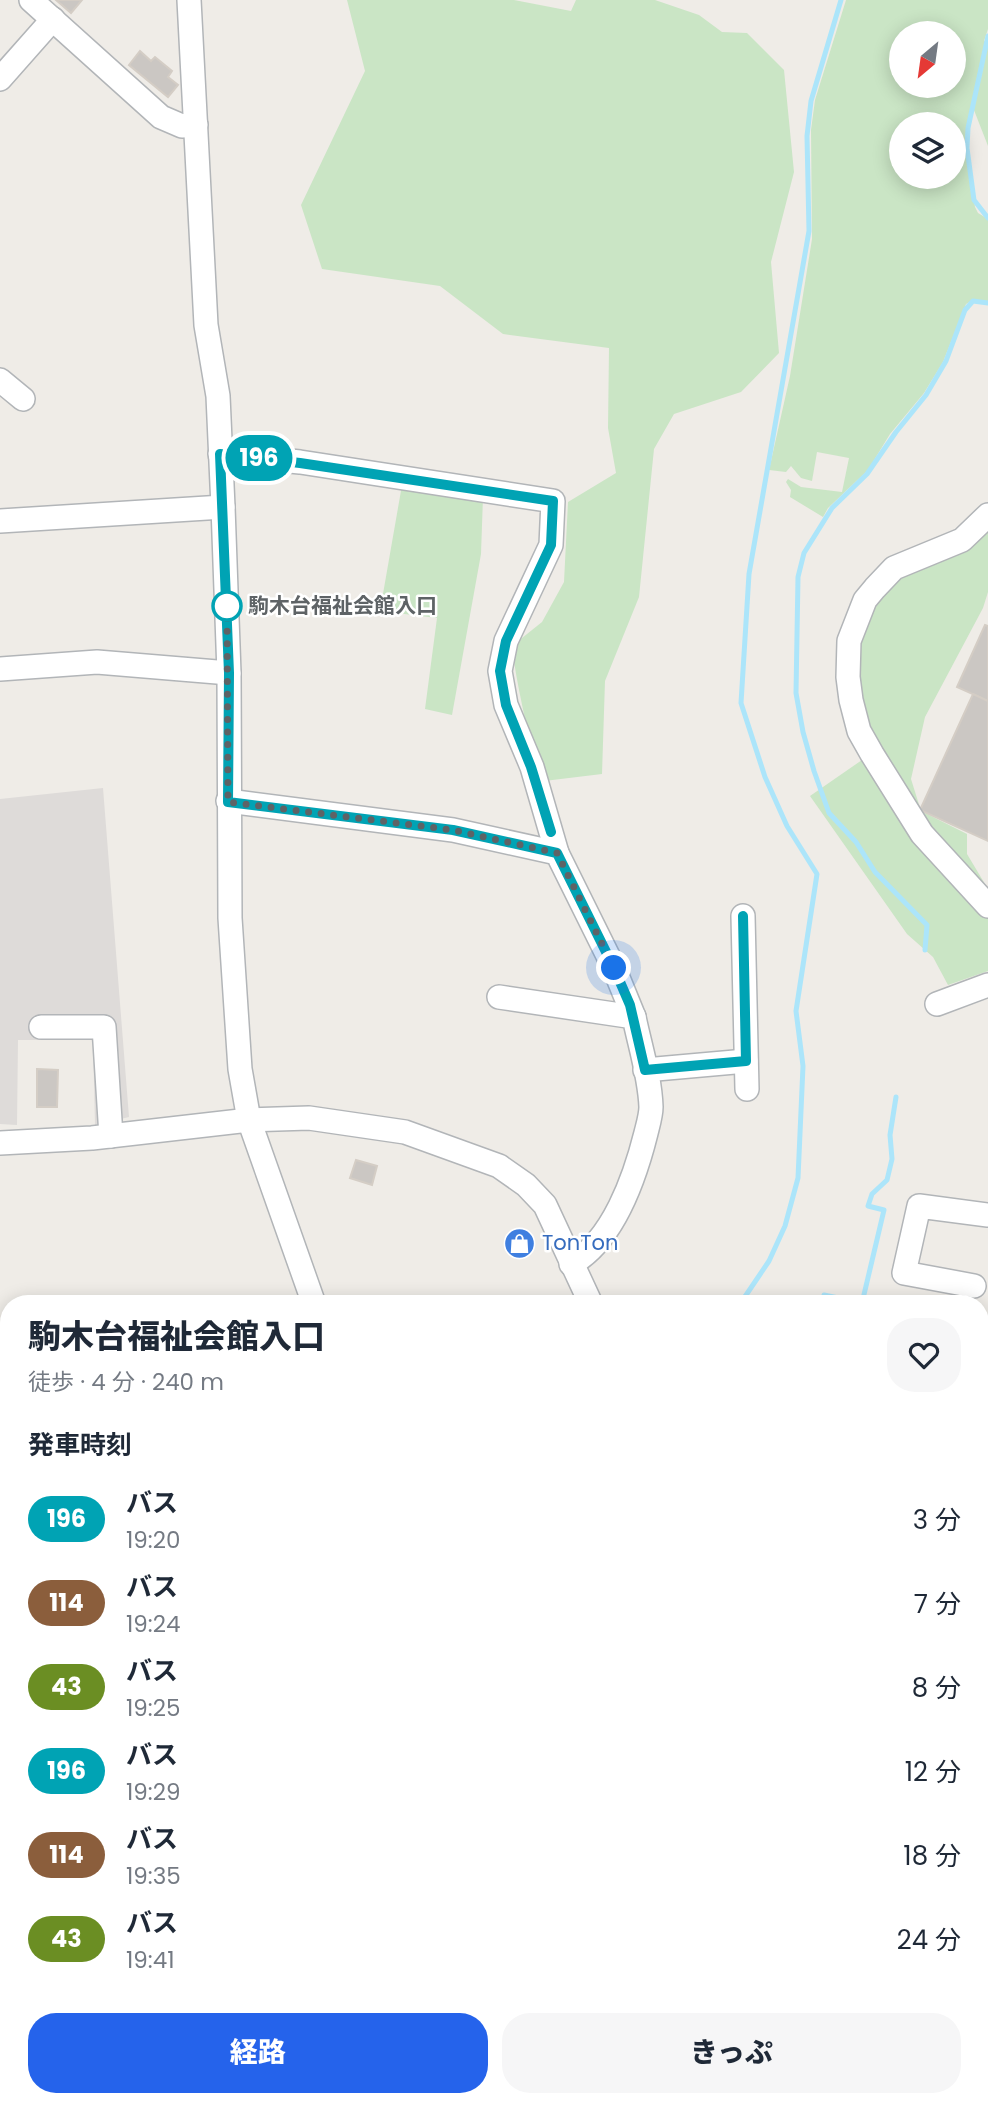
<!DOCTYPE html>
<html lang="ja">
<head>
<meta charset="utf-8">
<style>
  :root { --surface:#fff; --page:#f6f6f7; --text:#1f2937; --muted:#747a83; --accent:#2563eb }
  body { margin:0; font-family:Poppins,"Noto Sans JP",sans-serif; background:var(--page); color:var(--text); height:100vh; display:flex; flex-direction:column; font-size:26px; white-space:nowrap }
  * { box-sizing:border-box; margin:0 }
  p { font-size:23px; color:var(--muted) }
  .icon { flex:none; width:38px; height:38px; fill:none; stroke:currentColor; stroke-width:2; stroke-linecap:round; stroke-linejoin:round }
  .map { position:relative; flex:1; overflow:hidden }
  .side { position:absolute; left:0px; top:1295px; width:989px; height:812px; display:flex; flex-direction:column; background:var(--surface); border-radius:28px 28px 0 0; box-shadow:0 4px 18px #0003 }
  .side>* { flex:none }
  .badge { padding:0 14px; border-radius:23px; font-size:24px; line-height:46px }
  .needle { width:46px; rotate:209deg }
  .tools { position:absolute; left:889px; top:21px; display:grid; gap:14px }
  .tools a { display:grid; place-items:center; width:77px; height:77px; border-radius:50%; background:var(--surface); box-shadow:0 4px 18px #0003; font-size:35px }
  .you { position:absolute; width:35px; height:35px; margin:-18px; border:5px solid #fff; border-radius:50%; background:#1a73e8; box-shadow:0 0 0 10px #1a73e833 }
  .map>.badge { position:absolute; translate:-50% -50%; box-shadow:0 0 0 4px #fff }
  h2 { padding:0 28px; font-size:26px; line-height:63px }
  .round { display:grid; place-items:center; flex:none; width:74px; height:74px; border-radius:28px; background:var(--page) }
  .headline { display:flex; align-items:center; justify-content:space-between; height:119px; padding:0 28px }
  h1 { font-size:33px; font-weight:800; line-height:52px }
  .button { display:flex; gap:14px; margin-top:auto; padding:14px 28px }
  .button a { flex:1; height:80px; border-radius:28px; background:var(--accent); color:#fff; font-size:28px; font-weight:800; line-height:80px; text-align:center }
  .button a+a { background:var(--page); color:var(--text) }
  ul { padding:0; list-style:none }
  li { display:flex; align-items:center; gap:21px; height:84px; padding:0 28px }
  li div { flex:1 }
  li b { display:block; font-size:26px }
  li em { font-style:normal }
  li .badge { min-width:77px; font-weight:700; text-align:center }
  .map>svg:first-child { display:block }
</style>
</head>
<body>
<div class="map">
<svg width="988" height="2107" viewBox="0 0 988 2107">
  <rect width="100%" height="100%" fill="#efece7"/>
  <!-- industrial -->
  <polygon fill="#dedbd9" points="103,788 129,1117 95,1125 93,1040 18,1040 17,1125 0,1124 0,799"/>
  <!-- green -->
  <g fill="#cae5c5" fill-rule="evenodd">
    <path d="M347,0h167l57,11 5,-11h79l44,15 23,17 25,1 37,37 10,102 -23,90 8,91 -38,39 -67,22 -20,35 -15,148 -34,84 -3,93 -66,8c-5,-46 -19,-90 -24,-136l30,-24 22,-40 4,-80 48,-29 -8,-45 1,-80 -106,-14 -63,-48 -118,-17 -21,-64 64,-134z"/>
    <path d="M846,0h142v29l-4,12 4,-1v106l-16,-41 -8,37 11,65 3,6 10,6v82l-15,-1 -7,4 -23,58 -19,31 -34,41 -22,36 -40,38 -5,9 -33,-20 1,-7 -5,-8 2,-3 13,8 41,5 7,-34 -32,-6 -5,29 -11,-3 -10,-12 -5,6 -17,-2 21,-94 22,-137 -1,-109 4,-30zM901,33h53v53h-53zM901,124h53v53h-53z"/>
    <polygon points="402,485 483,497 481,554 452,715 425,709 437,618 380,611"/>
    <polygon points="988,527 988,592 983,608 925,717 911,779 921,811 967,834 967,854 988,889 988,971 948,985 933,957 907,934 810,796 862,760 847,728 860,595"/>
    <polygon points="0,1363 9,1364 9,1750 0,1750 0,1433 7,1424 0,1389"/>
    <polygon points="980,2097 988,2097 988,2107 893,2107 894,2099"/>
    <polygon points="457,2098 758,2098 762,2107 449,2107"/>
  </g>
  <g fill="none" stroke-linecap="round" stroke-linejoin="round">
    <!-- stream -->
    <g stroke="#ace5fa" stroke-width="5">
      <polyline points="988,36 968,128 967,148 974,200 988,218"/>
      <polyline points="925,950 927,925 875,872 856,842 829,813 814,771 803,732 796,693 798,577 804,553 832,508 867,474 896,432 926,395 946,361 965,310 973,301 988,303"/>
      <polyline points="740,1304 769,1261 785,1226 798,1178 803,1066 796,1011 817,874 787,826 765,777 741,703 749,574 809,231 807,136 811,101 841,0"/>
      <polyline points="822,1304 824,1295 862,1303 884,1210 868,1206 872,1194 887,1180 892,1159 890,1135 896,1097"/>
    </g>
  </g>
  <!-- building -->
  <g fill="#cbc7c3" stroke="#d4cdc5" stroke-width="2">
    <polygon points="56,0 82,0 71,13"/>
    <polygon points="140,51 151,61 155,57 172,71 168,77 178,85 168,97 129,65"/>
    <polygon points="985,625 988,626 988,701 957,687"/>
    <polygon points="973,694 988,701 988,841 920,810"/>
    <polygon points="37,1069 58,1070 57,1107 37,1107"/>
    <polygon points="356,1160 377,1166 372,1185 350,1178"/>
  </g>
  <g fill="none" stroke-linecap="round" stroke-linejoin="round">
    <defs>
      <g id="minor">
        <polyline points="31,0 161,117 182,126 196,125"/>
        <polyline points="189,0 206,325 218,396 223,507 229,673 230,918 240,1069 249,1120 314,1304"/>
        <polyline points="0,79 53,19"/>
        <polyline points="0,380 23,399"/>
        <polyline points="220,454 300,462 553,501 551,545 506,641 500,671 506,705 532,767 557,853"/>
        <polyline points="988,515 962,540 894,568 875,588 865,600 849,641 848,677 851,700 859,731 872,754 922,834 988,906"/>
        <polyline points="0,521 223,507"/>
        <polyline points="0,669 97,662 229,673"/>
        <polyline points="228,801 453,830 557,853 614,968 634,1017"/>
        <polyline points="743,916 747,1089"/>
        <path d="M499,997l135,20c6,29 16,60 17,90 0,8 -3,18 -5,26 -11,44 -33,108 -75,131"/>
        <polyline points="937,1004 988,985"/>
        <polyline points="41,1027 104,1027 111,1136"/>
        <polyline points="645,1070 746,1061"/>
        <polyline points="0,1143 92,1138 249,1120 309,1118 405,1132 499,1166 526,1185 545,1205 591,1304"/>
        <polyline points="974,1286 904,1273 919,1206 988,1215"/>
        <polyline points="980,1582 988,1584"/>
        <polyline points="0,1832 9,1832"/>
        <polyline points="0,1960 9,1947"/>
        <polyline points="25,2107 28,2098"/>
        <polyline points="124,2107 129,2098"/>
        <polyline points="237,2107 244,2098"/>
      </g>
    </defs>
    <!-- minor casing -->
    <use href="#minor" stroke="#b2b5b8" stroke-width="26"/>
    <!-- minor -->
    <use href="#minor" stroke="#fff" stroke-width="23"/>
  </g>
  <g fill="none" stroke-linecap="round" stroke-linejoin="round">
    <defs>
      <polyline id="line" points="551,832 531,767 506,705 500,671 506,641 551,545 553,501 300,463 220,454 229,673 228,802 453,830 557,853 614,968 630,1005 645,1070 746,1061 743,916"/>
    </defs>
    <!-- line casing -->
    <use href="#line" stroke="#fff" stroke-width="16"/>
    <!-- line -->
    <use href="#line" stroke="#00a3b4" stroke-width="10"/>
    <!-- walk -->
    <polyline stroke="#5e6366" stroke-width="7" stroke-dasharray="0 12.6" points="227,606 228,802 453,830 557,853 614,968"/>
  </g>
  <!-- icons -->
  <defs>
    <symbol id="shop-disc" viewBox="-11 -11 22 22"><circle r="9.5" fill="#3f7fe0" stroke="#fff"/><path d="M-5-2.5h2.3a2.7 3.5 0 0 1 5.4 0H5L5.5 6h-11ZM-1.5-2.5h3a1.5 2.3 0 0 0-3 0Z" fill="#fff"/></symbol>
  </defs>
  <g fill-rule="evenodd">
    <use href="#shop-disc" x="502" y="1226" width="35" height="35"/>
  </g>
  <!-- markers -->
  <circle fill="#fff" stroke="#00a3b4" stroke-width="3.5" cx="227" cy="606" r="14"/>
  <g text-anchor="middle" stroke-width="5" stroke-linejoin="round" paint-order="stroke">
    <!-- stop labels -->
    <g font-size="21" font-weight="bold" fill="#5e6366" stroke="#fff" text-anchor="start">
      <text x="248" y="613">駒木台福祉会館入口</text>
    </g>
    <!-- shop labels -->
    <g font-size="21" fill="#366cbe" stroke="#fff" text-anchor="start">
      <text x="542" y="1250">TonTon</text>
    </g>
  </g>
</svg>
<div class="tools">
<a><svg class="needle" viewBox="-14 -14 28 28"><path d="M0-13l5 13h-10z" fill="#e53935"/><path d="M0 13l5-13h-10z" fill="#747a83"/></svg></a>
<a><svg class="icon" aria-label="layers" viewBox="0 0 24 24"><path d="M12 4l9 5-9 5-9-5zM3 14l9 5 9-5"/></svg></a>
</div>
<div class="you" style="left:614px;top:968px"></div>
<b class="badge" style="left:259px;top:458px;background:#00a3b4;color:#fff">196</b>
<section class="side">
<div class="headline"><div><h1>駒木台福祉会館入口</h1><p>徒歩 · 4 分 · 240 m</p></div><a class="round"><svg class="icon" aria-label="heart" viewBox="0 0 24 24"><path d="M12 20l-8-8c-3-5 5-10 8-4 3-6 11-1 8 4z"/></svg></a></div>
<h2>発車時刻</h2>
<ul>
<li><span class="badge" style="background:#00a3b4;color:#fff">196</span><div><b>バス</b><p>19:20</p></div><em>3 分</em></li>
<li><span class="badge" style="background:#8b5e3c;color:#fff">114</span><div><b>バス</b><p>19:24</p></div><em>7 分</em></li>
<li><span class="badge" style="background:#6b8e23;color:#fff">43</span><div><b>バス</b><p>19:25</p></div><em>8 分</em></li>
<li><span class="badge" style="background:#00a3b4;color:#fff">196</span><div><b>バス</b><p>19:29</p></div><em>12 分</em></li>
<li><span class="badge" style="background:#8b5e3c;color:#fff">114</span><div><b>バス</b><p>19:35</p></div><em>18 分</em></li>
<li><span class="badge" style="background:#6b8e23;color:#fff">43</span><div><b>バス</b><p>19:41</p></div><em>24 分</em></li>
</ul>
<div class="button"><a>経路</a><a>きっぷ</a></div>
</section>
</div>
</body>
</html>
